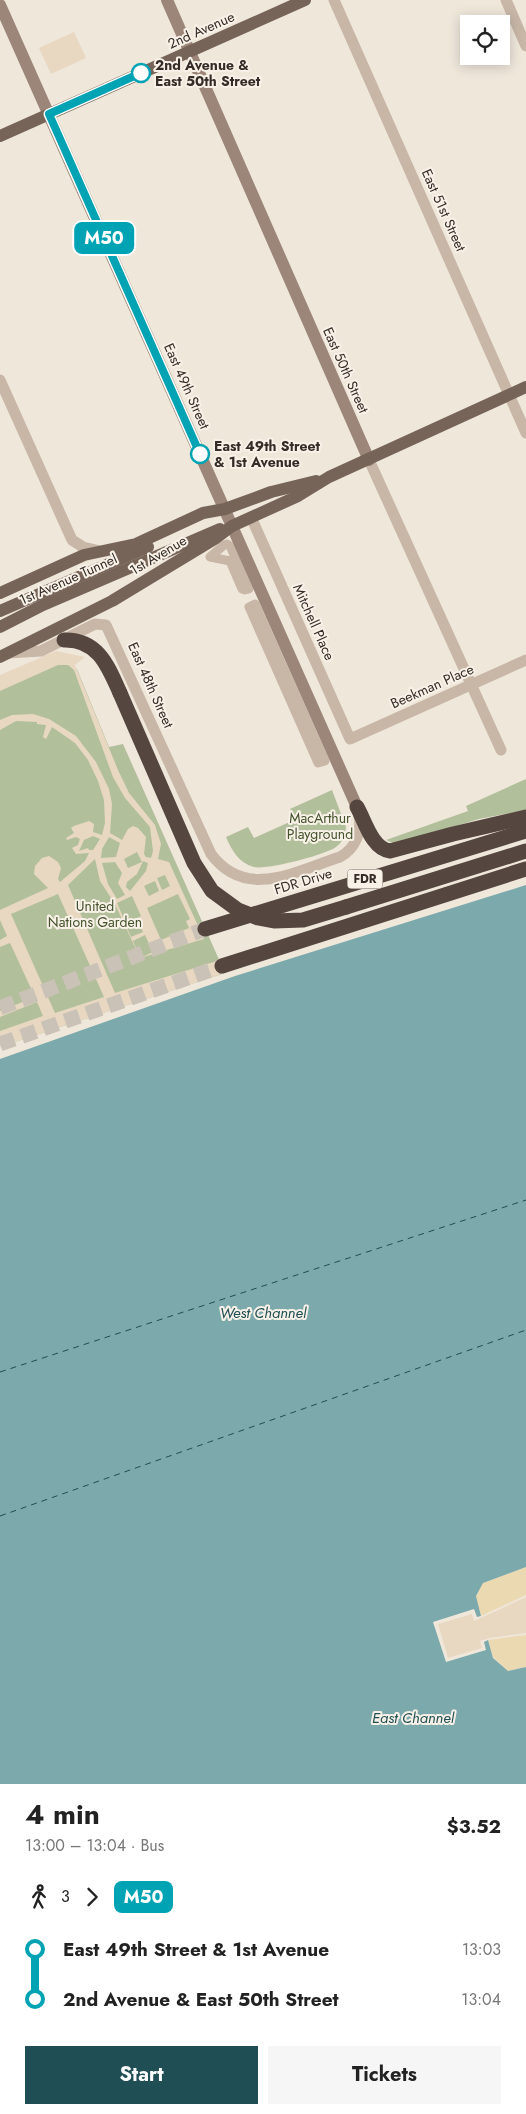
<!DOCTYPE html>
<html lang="en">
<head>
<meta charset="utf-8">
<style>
  :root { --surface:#fff; --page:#f6f6f6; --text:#222; --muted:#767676; --accent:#1f4f54 }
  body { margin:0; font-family:Jost,sans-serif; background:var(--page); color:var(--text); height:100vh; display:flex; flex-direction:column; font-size:19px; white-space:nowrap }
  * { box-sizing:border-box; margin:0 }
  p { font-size:16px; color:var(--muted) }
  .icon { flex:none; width:28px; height:28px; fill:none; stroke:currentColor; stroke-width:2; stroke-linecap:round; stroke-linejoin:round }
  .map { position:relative; height:1784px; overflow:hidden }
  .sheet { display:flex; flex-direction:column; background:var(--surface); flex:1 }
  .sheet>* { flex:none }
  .badge { padding:0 10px; border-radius:8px; font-size:18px; line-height:32px }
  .buttons { position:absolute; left:460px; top:15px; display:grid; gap:10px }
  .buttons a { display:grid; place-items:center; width:50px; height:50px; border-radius:0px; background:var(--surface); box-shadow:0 2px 12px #0003; font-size:25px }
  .map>.badge { position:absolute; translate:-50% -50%; box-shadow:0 0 0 2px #fff }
  .legs { display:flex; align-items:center; gap:8px; height:55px; padding:0 25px; font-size:16px }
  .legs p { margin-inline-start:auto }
  .headline { display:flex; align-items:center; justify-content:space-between; height:85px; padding:0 25px }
  h1 { font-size:28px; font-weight:700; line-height:38px }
  .button { display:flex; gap:10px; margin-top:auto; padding:10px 25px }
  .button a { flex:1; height:58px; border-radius:0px; background:var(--accent); color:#fff; font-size:20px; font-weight:700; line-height:58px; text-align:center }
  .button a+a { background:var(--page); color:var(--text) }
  ul { padding:0 25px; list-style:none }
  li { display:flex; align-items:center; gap:18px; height:50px; font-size:19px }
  li i { display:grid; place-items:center; width:8px; height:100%; margin:0 6px; background:currentColor }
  li i::after { content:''; width:12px; height:12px; margin:-6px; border:4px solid; border-radius:50%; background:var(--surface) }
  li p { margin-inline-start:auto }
  li:first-child i { background:linear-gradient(#0000 50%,currentColor 0) }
  li:last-child i { background:linear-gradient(currentColor 50%,#0000 0) }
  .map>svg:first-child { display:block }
</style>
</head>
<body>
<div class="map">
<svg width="526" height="1784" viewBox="0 0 526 1784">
  <rect width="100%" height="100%" fill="#f0e7db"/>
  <!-- green -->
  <g fill="#b2bf9b">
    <polygon points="61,659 77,669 109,747 123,744 225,973 0,1047 0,686"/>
    <polygon points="526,779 526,810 479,819 395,844 386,840 468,811 466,806"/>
    <path d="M332,790l14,37c-1,8 -3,15 -10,20 -11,8 -69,23 -82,20 -15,-4 -22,-16 -28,-30l22,-10 6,11 40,-18 -4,-11z"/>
  </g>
  <!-- sand -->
  <g fill="#ebd9b2">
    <polygon points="526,1567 526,1595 481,1616 476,1596 483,1583"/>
    <polygon points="526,1635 526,1667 508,1671 493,1657 488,1640"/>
  </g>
  <!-- plaza -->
  <g fill="#e8d8c2" fill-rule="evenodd">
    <polygon points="74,32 86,58 51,74 39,48"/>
    <path d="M56,651l29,6 -10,8 43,105 11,23 26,32 6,19 -3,15 11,3 35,77 -64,19 -25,-54 -15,-23 -5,-22 -27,26 47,108 105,-33 5,13 -225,74v-16l43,-15 -6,-14 -37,15v-6l35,-14 -25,-54 -10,4v-7l7,-4 -7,-16v-10l48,-22 -14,-14 1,-8 7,-8 7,-2 9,6 3,6 -3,11 2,3 25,-21 4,-8 -13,1 -4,-6 6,-3 2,-6 -4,-2 -9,3 -1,-2 8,-5 -3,-5 3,-2 15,-5 5,3 -1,8 9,3 3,-12 -1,-23 -6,-19 -10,-21 -13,-17 -23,-16 -6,12 -3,-2 3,-12 -9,-1v-2l-21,-1 -16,9v-10l12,-5 21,-1 16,5 27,17 20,26 13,27 3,15 -2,29 12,7 6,-11 5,-3 5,2 8,9 -2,17 2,3 5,1 2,-7 -3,-24 -25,-29 -12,-21 -39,-107 -6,-5h-10l-58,26v-16zM93,836l7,3 -7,11h-4l-1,-2 -9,3 5,-11zM109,837l11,6 -4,14 -15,1 1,-9zM137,852l5,10 -14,6 -4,-9zM143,861l5,2 -2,8 -16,20 -4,-4 1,-5 10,-8zM115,862l7,11 -4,10 7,12 -8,4 -9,-15 -6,-21zM165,875l5,11 -8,4 -5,-12zM155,881l4,10 -10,5 -5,-10zM58,894l46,103 -49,16 -44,-99zM178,894l12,25 -4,2 3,7 -28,12 -14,-32zM132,896l9,20 -15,8 -9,-21zM137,920l6,12 -12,5 -5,-11zM145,935l8,17 -13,6 -7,-17z"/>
    <polygon points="526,1597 526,1633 490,1638 480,1641 482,1648 448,1658 438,1624 472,1614 474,1621"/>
  </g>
  <!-- water -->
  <polygon fill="#7ba9ac" points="526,885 526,1567 483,1583 476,1596 481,1616 477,1617 474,1609 433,1622 446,1662 486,1650 484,1642 488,1640 493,1658 508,1671 526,1667 526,1784 0,1784 0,1059 235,976"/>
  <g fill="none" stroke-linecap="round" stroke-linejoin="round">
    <!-- ferry -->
    <g stroke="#1f4f54" stroke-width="1" stroke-dasharray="6 5" stroke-linecap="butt">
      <polyline points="0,1372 526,1200"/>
      <polyline points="0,1516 526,1330"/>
    </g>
    <!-- motorway-tunnel -->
    <g stroke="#cbc2b7" stroke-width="15" stroke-dasharray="15 8" stroke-linecap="butt">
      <polyline points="0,1008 205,929"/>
      <polyline points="0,1044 222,966"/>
    </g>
    <!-- pedestrian -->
    <g stroke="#c8b7a7" stroke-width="9">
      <polygon points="227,544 230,546 249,589 245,590 242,589 230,561 210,557 224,545"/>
      <polygon points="255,604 325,761 318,763 249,607"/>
    </g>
    <!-- minor -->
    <g stroke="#c8b7a7" stroke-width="11">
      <polyline points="334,0 526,433"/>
      <polyline points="506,0 526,46"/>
      <polyline points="0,380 72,540 83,547 100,551"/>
      <polyline points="369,460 501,750"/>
      <polyline points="251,517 350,739 526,660"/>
      <path d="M8,653l33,-2 54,-27 11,1 105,229c35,47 85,17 129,3 15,-8 22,-25 19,-41"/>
    </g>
    <!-- secondary -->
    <g stroke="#9b8679" stroke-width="12">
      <polyline points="167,0 369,460"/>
      <polyline points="0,5 357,807"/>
    </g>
    <!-- primary -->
    <g stroke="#766459" stroke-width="12">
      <polyline points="0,136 305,0"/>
      <polyline points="0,593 84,555 136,544 203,513 225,509 271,492 316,481"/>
      <polyline points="0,611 148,547"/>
      <polyline points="0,627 43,605 220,529"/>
      <polyline points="0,657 112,601 216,538 232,526 298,496 329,477 526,387"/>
    </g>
    <!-- motorway -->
    <g stroke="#55463f" stroke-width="15">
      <path d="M64,640c34,-1 44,26 56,53"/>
      <path d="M357,807c8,14 15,42 33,44l63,-17 73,-17"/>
      <polyline points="346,907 526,851"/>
      <polyline points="205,929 526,831"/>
      <polyline points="222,966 526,869"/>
    </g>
    <!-- motorway-bridge -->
    <polyline stroke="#55463f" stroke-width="15" points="120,693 194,863 212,891 238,910 258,918 274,921 303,920 346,907"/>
  </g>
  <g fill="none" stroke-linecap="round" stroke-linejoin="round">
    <defs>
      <polyline id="line-1" points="141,73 49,114 200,454"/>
    </defs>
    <!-- line-1 casing -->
    <use href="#line-1" stroke="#fff" stroke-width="11"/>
    <!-- line-1 -->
    <use href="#line-1" stroke="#00a3b4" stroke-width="8"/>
  </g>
  <!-- markers -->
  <g fill="#fff" stroke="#00a3b4" stroke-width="2.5">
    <circle cx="141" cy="73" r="9"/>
    <circle cx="200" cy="454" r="9"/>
  </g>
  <g text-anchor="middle" stroke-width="4" stroke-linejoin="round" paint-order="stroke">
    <!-- shield labels -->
    <rect fill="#f8f1e7" stroke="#706761" stroke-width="1" x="347.5" y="869.5" width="35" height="19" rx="4"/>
    <g font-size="12" font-weight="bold" fill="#352c27">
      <text x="365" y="883">FDR</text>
    </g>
    <!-- street labels -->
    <g font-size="14" fill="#352c27" stroke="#f8f1e7">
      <text transform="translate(201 30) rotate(-24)" y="5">2nd Avenue</text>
      <text transform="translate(444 210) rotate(66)" y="5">East 51st Street</text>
      <text transform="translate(346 370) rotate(66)" y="5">East 50th Street</text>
      <text transform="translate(187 386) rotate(66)" y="5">East 49th Street</text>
      <text transform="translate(158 555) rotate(-31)" y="5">1st Avenue</text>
      <text transform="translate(68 579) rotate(-24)" y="5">1st Avenue Tunnel</text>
      <text transform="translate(314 622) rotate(66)" y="5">Mitchell Place</text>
      <text transform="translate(151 685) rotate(66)" y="5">East 48th Street</text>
      <text transform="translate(432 686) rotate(-24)" y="5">Beekman Place</text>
      <text transform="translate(303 881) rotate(-17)" y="5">FDR Drive</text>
    </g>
    <!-- stop labels -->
    <g font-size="14" font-weight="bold" fill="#352c27" stroke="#f8f1e7" text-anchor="start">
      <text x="155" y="70">2nd Avenue &amp;<tspan x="155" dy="16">East 50th Street</tspan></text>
      <text x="214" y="451">East 49th Street<tspan x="214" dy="16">&amp; 1st Avenue</tspan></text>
    </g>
    <!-- park labels -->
    <g font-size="14" fill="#43522c" stroke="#f8f1e7">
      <text x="320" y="823">MacArthur<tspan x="320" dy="16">Playground</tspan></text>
      <text x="95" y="911">United<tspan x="95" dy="16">Nations Garden</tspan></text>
    </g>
    <!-- water labels -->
    <g font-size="15" font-style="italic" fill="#1f4f54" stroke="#f8f1e7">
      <text x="263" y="1318">West Channel</text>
      <text x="413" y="1723">East Channel</text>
    </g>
  </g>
</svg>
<div class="buttons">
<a><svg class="icon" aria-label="locate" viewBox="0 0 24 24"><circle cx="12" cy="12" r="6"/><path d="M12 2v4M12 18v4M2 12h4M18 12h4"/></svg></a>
</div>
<b class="badge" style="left:104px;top:238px;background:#00a3b4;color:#fff">M50</b>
</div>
<section class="sheet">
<div class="headline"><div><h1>4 min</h1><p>13:00 – 13:04 · Bus</p></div><b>$3.52</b></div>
<div class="legs"><svg class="icon" aria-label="walk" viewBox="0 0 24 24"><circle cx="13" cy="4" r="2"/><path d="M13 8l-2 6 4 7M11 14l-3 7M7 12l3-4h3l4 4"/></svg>3<svg class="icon" aria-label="forward" viewBox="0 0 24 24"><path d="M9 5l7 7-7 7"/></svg><b class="badge" style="background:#00a3b4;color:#fff">M50</b></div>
<ul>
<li><i style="color:#00a3b4"></i><b>East 49th Street &amp; 1st Avenue</b><p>13:03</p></li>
<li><i style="color:#00a3b4"></i><b>2nd Avenue &amp; East 50th Street</b><p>13:04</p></li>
</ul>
<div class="button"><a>Start</a><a>Tickets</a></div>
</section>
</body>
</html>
